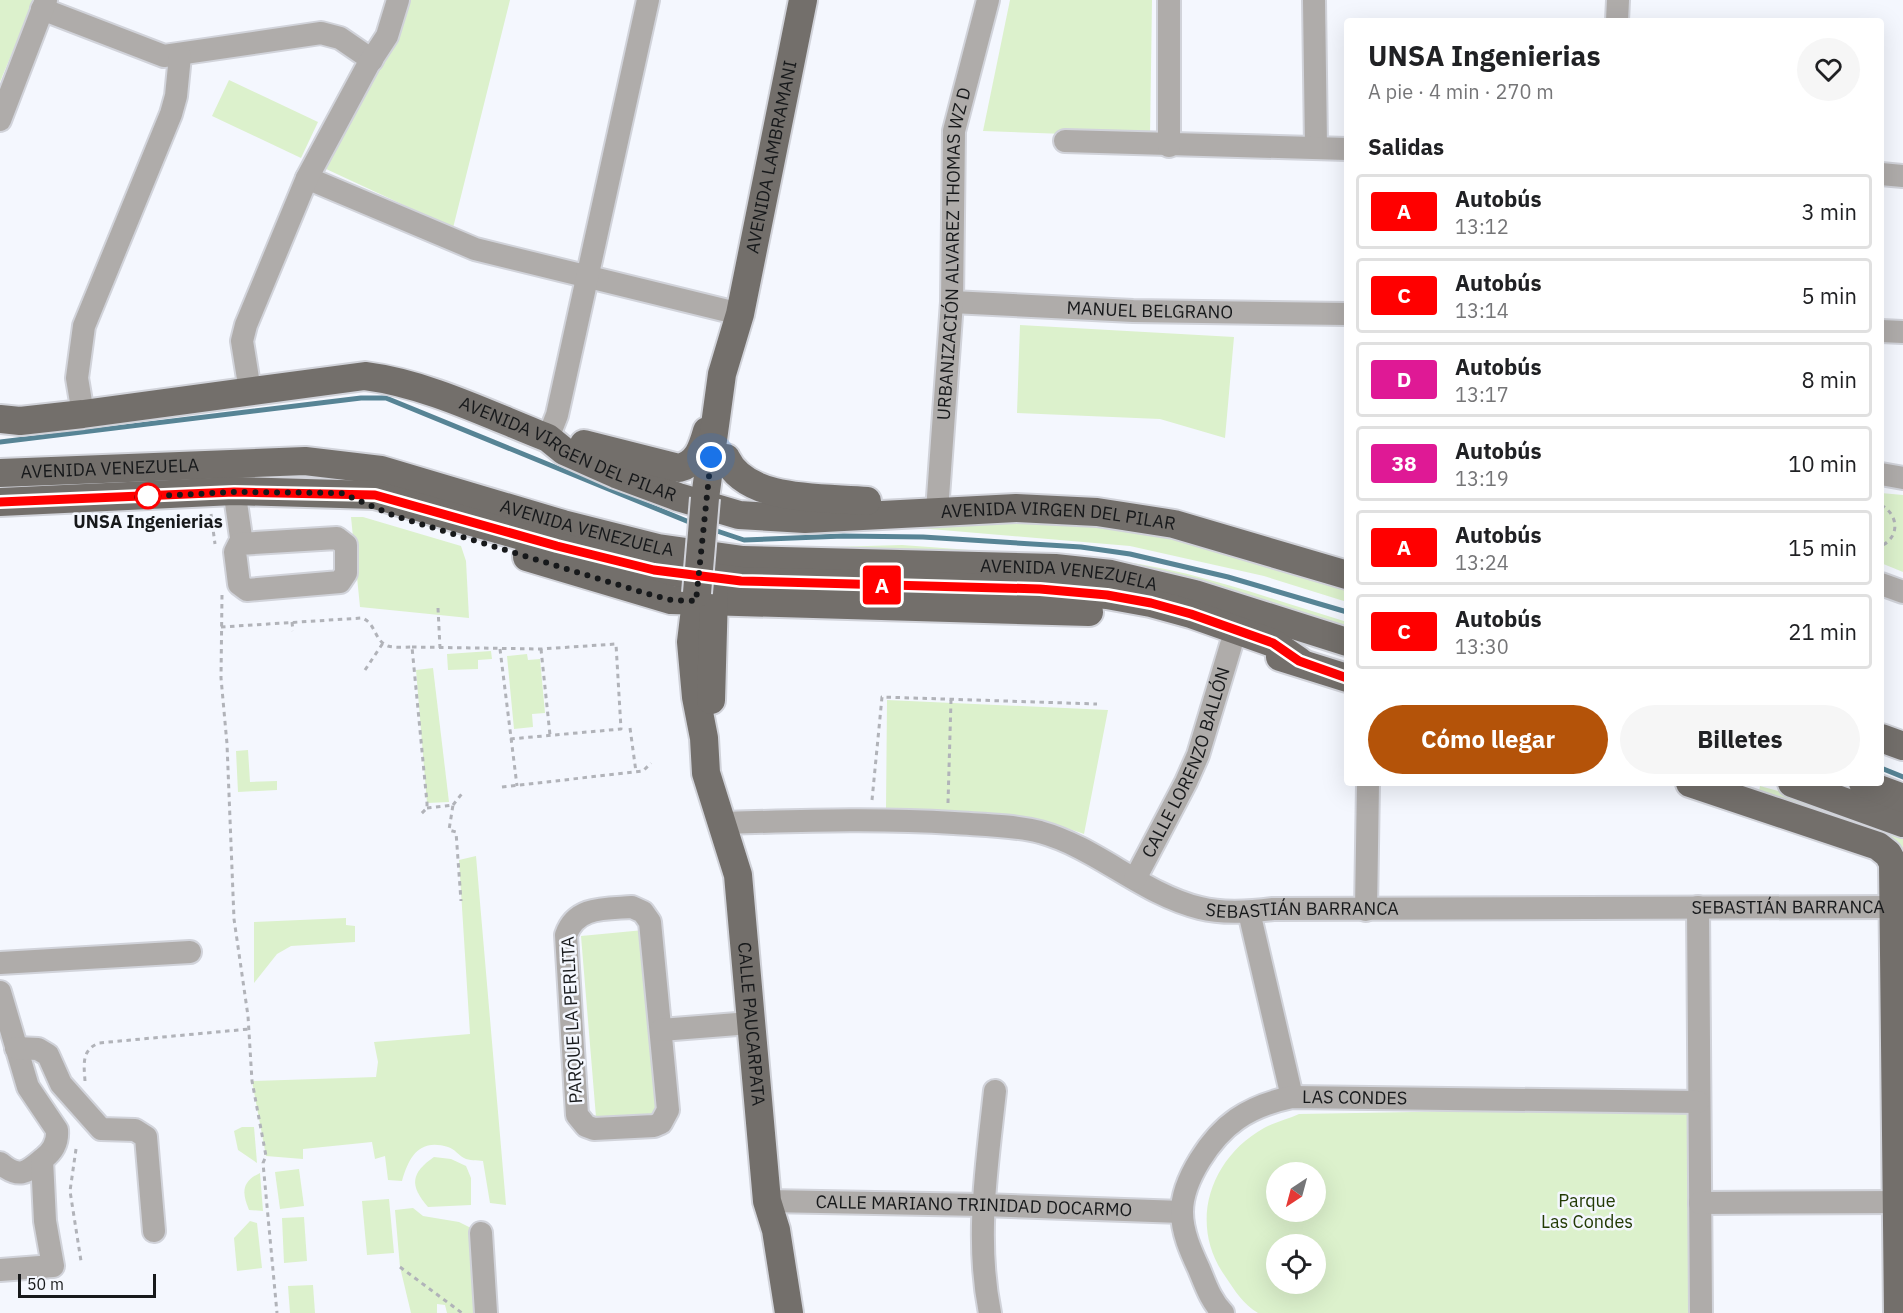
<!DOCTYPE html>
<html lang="es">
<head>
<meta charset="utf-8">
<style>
  :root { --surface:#fff; --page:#f6f6f6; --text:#202124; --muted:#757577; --line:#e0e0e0; --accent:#b45309 }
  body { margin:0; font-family:"IBM Plex Sans",sans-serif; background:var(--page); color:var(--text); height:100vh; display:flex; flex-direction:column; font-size:22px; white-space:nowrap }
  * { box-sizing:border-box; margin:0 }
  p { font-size:20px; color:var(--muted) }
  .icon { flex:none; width:33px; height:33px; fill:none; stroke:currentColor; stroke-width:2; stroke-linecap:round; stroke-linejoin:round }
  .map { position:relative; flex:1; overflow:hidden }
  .side { position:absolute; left:1344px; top:18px; width:540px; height:768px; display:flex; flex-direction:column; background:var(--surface); border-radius:6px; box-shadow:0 6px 24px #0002 }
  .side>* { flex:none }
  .badge { padding:0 12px; border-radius:4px; font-size:21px; line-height:39px }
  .needle { width:39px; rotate:216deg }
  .tools { position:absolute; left:1266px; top:1162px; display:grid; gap:12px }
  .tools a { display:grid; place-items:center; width:60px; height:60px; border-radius:50%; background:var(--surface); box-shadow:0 6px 24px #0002; font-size:30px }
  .scale { position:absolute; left:18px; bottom:15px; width:138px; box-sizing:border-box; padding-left:6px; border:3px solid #17191b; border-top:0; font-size:16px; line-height:21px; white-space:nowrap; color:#17191b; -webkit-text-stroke:4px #f4f7fe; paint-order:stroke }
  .you { position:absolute; width:30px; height:30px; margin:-15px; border:4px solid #fff; border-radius:50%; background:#1a73e8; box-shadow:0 0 0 9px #1a73e833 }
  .map>.badge { position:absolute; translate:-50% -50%; box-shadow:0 0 0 3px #fff }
  h2 { padding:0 24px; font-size:22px; line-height:54px }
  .round { display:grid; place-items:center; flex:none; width:63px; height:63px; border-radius:32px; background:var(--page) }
  .summary { display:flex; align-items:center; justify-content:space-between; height:102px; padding:0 24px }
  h1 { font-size:28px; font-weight:800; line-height:45px }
  .action { display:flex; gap:12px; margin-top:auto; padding:12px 24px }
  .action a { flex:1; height:69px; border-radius:36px; background:var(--accent); color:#fff; font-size:24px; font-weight:800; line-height:69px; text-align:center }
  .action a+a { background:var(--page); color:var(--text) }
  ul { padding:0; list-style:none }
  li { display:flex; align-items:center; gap:18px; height:75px; margin:0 12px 9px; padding:0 12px; border:3px solid var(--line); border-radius:6px }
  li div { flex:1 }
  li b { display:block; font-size:22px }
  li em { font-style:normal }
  li .badge { min-width:66px; font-weight:700; text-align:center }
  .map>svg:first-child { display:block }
</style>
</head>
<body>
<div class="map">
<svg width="1903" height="1313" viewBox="0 0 1903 1313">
  <rect width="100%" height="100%" fill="#f4f7fe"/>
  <!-- green -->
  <g fill="#dcf1cc" fill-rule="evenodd">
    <polygon points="0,0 34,0 0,82"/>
    <polygon points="409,0 510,0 453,228 324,168 399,35"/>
    <polygon points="1010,0 1152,0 1150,137 983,131"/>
    <polygon points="229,80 318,122 301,158 212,116"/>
    <polygon points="1020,325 1234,337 1225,438 1160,419 1017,413"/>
    <polygon points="1881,493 1903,495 1903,572 1881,563"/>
    <polygon points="351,517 363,517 461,546 466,561 469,618 360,607"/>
    <polygon points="1081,522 1134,527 1347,587 1347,602 1264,576 1130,546 895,526"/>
    <polygon points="902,545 1040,555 760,549"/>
    <path d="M1100,559c84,7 167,39 247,63v8z"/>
    <polygon points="491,651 492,659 478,660 478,669 448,670 447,654"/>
    <polygon points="527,654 528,660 540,659 545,713 532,714 533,727 514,729 507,656"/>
    <polygon points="433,668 449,802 427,803 416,670"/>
    <path d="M887,700l221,10 -24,124c-66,-25 -128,-22 -198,-25z"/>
    <polygon points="248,750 250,782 277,781 277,790 238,792 236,751"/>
    <polygon points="1760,786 1803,798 1903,835 1903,851 1895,842 1759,791"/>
    <path d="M476,856l30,349 -16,-2 -7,-42c-6,-1 -14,0 -19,-3 -6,-3 -9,-9 -16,-11 -29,-9 -39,10 -46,34l-14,-1 -3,-24 -10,3 -3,-17 -69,7v10l-37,-3 -14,-75 124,-4 2,-15 -4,-20 96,-8 -11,-174z"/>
    <polygon points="346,918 346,925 355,926 355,942 291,946 277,954 254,983 254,922"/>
    <polygon points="644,930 660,1114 596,1117 581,936"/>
    <path d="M1688,1107l2,206h-432c-15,-9 -23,-22 -33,-37 -37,-52 -15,-118 39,-148 11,-6 24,-9 35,-14zM1276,1173h40v39h-40zM1276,1245h40v39h-40z"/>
    <polygon points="242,1127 254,1127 257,1163 238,1150 234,1131"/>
    <path d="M434,1157l17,2 15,7 5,12v27l-43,2c-19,-22 -17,-34 6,-50z"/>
    <polygon points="299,1169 304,1206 280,1209 275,1172"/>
    <path d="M260,1173l3,38 -14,-1c-7,-17 -8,-28 11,-37z"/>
    <polygon points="389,1199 394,1253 367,1255 362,1201"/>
    <polygon points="413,1208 423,1216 459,1222 481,1233 486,1313 447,1313 445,1305 437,1304 437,1313 411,1313 400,1267 395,1210"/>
    <polygon points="304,1217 307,1261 284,1263 282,1218"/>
    <polygon points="250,1221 257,1223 262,1268 237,1271 234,1238"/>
    <polygon points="313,1285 315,1313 290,1313 288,1286"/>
  </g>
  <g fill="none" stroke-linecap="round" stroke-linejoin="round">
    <!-- stream -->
    <g stroke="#578495" stroke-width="5">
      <polyline points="0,442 361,398 386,398 694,524"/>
      <polyline points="711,529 744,540 843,536 923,537 1081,547 1130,554 1228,577 1347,612"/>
      <polyline points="1881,768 1903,777"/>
    </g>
    <defs>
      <g id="minor">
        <polyline points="1314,0 1316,147"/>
        <polyline points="42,9 164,56 321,33 340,38 372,60"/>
        <polyline points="1617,21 1618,0"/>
        <polyline points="0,120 46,0"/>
        <polyline points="1065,141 1347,149"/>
        <polyline points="1169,146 1169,0"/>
        <polyline points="1881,174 1903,176"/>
        <polyline points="307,178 475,249 740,314"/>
        <path id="s1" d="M952,302l181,9 214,3"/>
        <polyline points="1881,331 1903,332"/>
        <polyline points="250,391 242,341 246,325 307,178 368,65 387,36 398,0"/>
        <polyline points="83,414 77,378 84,326 171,114 176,96 180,56"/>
        <polyline points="548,438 557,415 648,0"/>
        <polyline points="1881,474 1903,478"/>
        <polyline points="232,475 242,544"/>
        <path id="s2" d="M937,511l15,-209 2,-171 34,-131"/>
        <polygon points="337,538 346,545 346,573 340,582 247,590 239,584 235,552 239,544"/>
        <polyline points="1881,584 1903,592"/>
        <path id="s3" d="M721,823c77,-2 155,-5 233,0 28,2 58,2 86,9 58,16 102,62 160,76 23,6 50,4 73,1l622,-2"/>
        <path id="s4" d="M1135,879l51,-97 12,-27 33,-110"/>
        <path d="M632,907l11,5 7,10 18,188 -7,13 -7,3 -60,3 -8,-3 -9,-11 -11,-180c10,-29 39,-26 66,-28z"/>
        <polyline points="1698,907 1701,1313"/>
        <polyline points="1366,910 1368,783"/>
        <polyline points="1249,912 1292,1097"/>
        <polyline points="0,963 190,952"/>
        <path d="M0,992l28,95 29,43c1,12 -4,21 -13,28 -17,14 -24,22 -44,5"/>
        <polyline points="661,1030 750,1023"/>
        <polyline points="16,1048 38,1049 48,1055 61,1084 101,1129 135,1130 146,1137 154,1231"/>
        <path id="s5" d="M767,1201l216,4 199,7"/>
        <polyline points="1700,1203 1903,1202"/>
        <polyline points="481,1233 486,1313"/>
        <polyline points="0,1270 53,1266 45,1221 42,1160"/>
        <path d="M990,1313c-15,-74 -3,-148 5,-222"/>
        <path id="s6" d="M1223,1313c-12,-12 -17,-27 -24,-44 -8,-17 -17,-37 -17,-57 0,-32 29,-75 55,-93 16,-11 36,-18 55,-22l406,5"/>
      </g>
      <g id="major">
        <path id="s7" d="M0,419l20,2 63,-7 282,-38c63,8 124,39 183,62l16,13 52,23 62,23 61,18 66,4 211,-11 81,4 77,12 173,51"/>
        <path d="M584,444l95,24c19,-5 23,-20 28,-37"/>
        <path d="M726,458c21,45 98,39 141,43"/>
        <path id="s8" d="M0,473l305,-12 76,9 182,54 95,24 85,12 312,8 56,6 84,20 152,48"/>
        <path id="s9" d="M705,498l17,-124 18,-60 63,-314"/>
        <polyline points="0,502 234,491 375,495 557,546 654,570 741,581 1040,589 1107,595 1151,603 1191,614 1273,643 1299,661"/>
        <polyline points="527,557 671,600 1089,612"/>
        <path id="s10" d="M697,593l-6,49 5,55 8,41 2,35 32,102 29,326 9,29 13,83"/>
        <polyline points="1280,657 1347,678"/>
        <polyline points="711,700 714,594"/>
        <polyline points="1881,738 1903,746"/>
        <polyline points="1690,783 1878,846 1888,854 1893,863 1898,1313"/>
        <polyline points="1792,783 1903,823"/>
        <polyline points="1863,783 1903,798"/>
      </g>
    </defs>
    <!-- minor casing -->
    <use href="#minor" stroke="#d1d3da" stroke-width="26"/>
    <!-- major casing -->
    <use href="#major" stroke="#d1d3da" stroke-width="32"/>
    <!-- path -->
    <g stroke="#b1b3b9" stroke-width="3" stroke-dasharray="4.5 4.5" stroke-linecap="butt">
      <path d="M1881,505c18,10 19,32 0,41"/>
      <polyline points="211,514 215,544"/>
      <polyline points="222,595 221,678 227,744 234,919 248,1016 252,1081 266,1156 263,1163 277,1313"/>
      <polyline points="438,608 440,648"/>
      <polyline points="292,622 293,631"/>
      <path d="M221,627l141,-9c14,5 12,23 26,28 7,2 17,1 24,1l15,156v5l-8,8"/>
      <polyline points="412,647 541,649 616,644 621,729 510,739"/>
      <polyline points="500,649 517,786"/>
      <polyline points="541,649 550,735"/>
      <polyline points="365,670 383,643"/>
      <polyline points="630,728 636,772"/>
      <polyline points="502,787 643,771 651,763"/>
      <polyline points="872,800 882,697 1097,704"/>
      <polyline points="948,803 951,700"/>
      <polyline points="453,805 464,791"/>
      <polyline points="427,808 453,805 449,830 456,832 461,901"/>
      <path d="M85,1081c-1,-16 -4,-31 14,-38l150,-14"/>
      <polyline points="76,1149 70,1191 81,1261"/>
      <polyline points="400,1267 462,1313"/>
    </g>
    <!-- minor -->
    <use href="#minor" stroke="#afacaa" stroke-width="22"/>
    <!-- major -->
    <use href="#major" stroke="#736f6b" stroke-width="28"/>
    <defs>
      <polyline id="major-bridge" points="697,593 705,498"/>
    </defs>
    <!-- major-bridge casing -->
    <use href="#major-bridge" stroke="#d1d3da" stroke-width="32" stroke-linecap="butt"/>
    <!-- major-bridge -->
    <use href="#major-bridge" stroke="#736f6b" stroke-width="28"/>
  </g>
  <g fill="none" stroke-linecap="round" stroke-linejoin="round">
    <defs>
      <polyline id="line" points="0,502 234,492 375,495 557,546 654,570 741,581 1040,589 1107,595 1151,603 1191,614 1273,643 1299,661 1347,678"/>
    </defs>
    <!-- line casing -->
    <use href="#line" stroke="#fff" stroke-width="14"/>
    <!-- line -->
    <use href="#line" stroke="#f00" stroke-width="9"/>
    <!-- walk -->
    <polyline stroke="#17191b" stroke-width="6" stroke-dasharray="0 10.8" points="148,496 137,497 234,492 341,493 395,516 648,594 671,600 696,601 711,457"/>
  </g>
  <!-- markers -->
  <circle fill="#fff" stroke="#f00" stroke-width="3" cx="148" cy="496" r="12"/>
  <g text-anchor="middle" stroke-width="5" stroke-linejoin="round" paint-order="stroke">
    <!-- street labels -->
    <g font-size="18" fill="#17191b" stroke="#f4f7fe">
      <text dy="6" stroke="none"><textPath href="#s9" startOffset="348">AVENIDA LAMBRAMANI</textPath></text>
      <text dy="6" stroke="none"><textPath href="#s2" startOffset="258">URBANIZACIÓN ALVAREZ THOMAS WZ D</textPath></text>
      <text dy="6" stroke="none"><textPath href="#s1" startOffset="198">MANUEL BELGRANO</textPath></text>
      <text dy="6" stroke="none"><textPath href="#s7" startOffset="585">AVENIDA VIRGEN DEL PILAR</textPath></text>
      <text dy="6" stroke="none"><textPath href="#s8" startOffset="110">AVENIDA VENEZUELA</textPath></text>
      <text dy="6" stroke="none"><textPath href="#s7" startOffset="1089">AVENIDA VIRGEN DEL PILAR</textPath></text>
      <text dy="6" stroke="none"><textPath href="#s8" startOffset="596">AVENIDA VENEZUELA</textPath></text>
      <text dy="6" stroke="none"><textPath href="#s8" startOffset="1082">AVENIDA VENEZUELA</textPath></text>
      <text dy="6" stroke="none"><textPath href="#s4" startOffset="128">CALLE LORENZO BALLÓN</textPath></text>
      <text dy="6" stroke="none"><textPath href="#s3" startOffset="1086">SEBASTIÁN BARRANCA</textPath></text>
      <text dy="6" stroke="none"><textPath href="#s3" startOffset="600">SEBASTIÁN BARRANCA</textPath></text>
      <text transform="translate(572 1020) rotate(-93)" y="6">PARQUE LA PERLITA</text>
      <text dy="6" stroke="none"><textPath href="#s10" startOffset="438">CALLE PAUCARPATA</textPath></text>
      <text dy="6" stroke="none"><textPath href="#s6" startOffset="344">LAS CONDES</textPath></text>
      <text dy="6" stroke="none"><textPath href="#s5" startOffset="207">CALLE MARIANO TRINIDAD DOCARMO</textPath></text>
    </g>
    <!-- stop labels -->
    <g font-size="18" font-weight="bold" fill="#17191b" stroke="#f4f7fe">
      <text x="148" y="528">UNSA Ingenierias</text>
    </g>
    <!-- park labels -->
    <g font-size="18" fill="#233b05" stroke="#f4f7fe">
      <text x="1587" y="1207">Parque<tspan x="1587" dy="21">Las Condes</tspan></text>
    </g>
  </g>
</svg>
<div class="tools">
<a><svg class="needle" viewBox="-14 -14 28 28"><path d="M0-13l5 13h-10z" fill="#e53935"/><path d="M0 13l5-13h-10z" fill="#757577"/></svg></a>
<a><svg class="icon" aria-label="locate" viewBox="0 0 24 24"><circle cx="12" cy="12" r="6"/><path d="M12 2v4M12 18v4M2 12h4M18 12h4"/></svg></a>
</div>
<div class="scale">50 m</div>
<div class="you" style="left:711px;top:457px"></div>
<b class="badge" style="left:882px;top:585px;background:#f00;color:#fff">A</b>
<section class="side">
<div class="summary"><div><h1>UNSA Ingenierias</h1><p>A pie · 4 min · 270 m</p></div><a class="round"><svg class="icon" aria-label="heart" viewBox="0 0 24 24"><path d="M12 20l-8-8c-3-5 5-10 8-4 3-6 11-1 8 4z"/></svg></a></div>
<h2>Salidas</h2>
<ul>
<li><span class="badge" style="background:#f00;color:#fff">A</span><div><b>Autobús</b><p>13:12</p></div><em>3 min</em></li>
<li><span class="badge" style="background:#f00;color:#fff">C</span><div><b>Autobús</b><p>13:14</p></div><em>5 min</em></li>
<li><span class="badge" style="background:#df1995;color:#fff">D</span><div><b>Autobús</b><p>13:17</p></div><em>8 min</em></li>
<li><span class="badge" style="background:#df1995;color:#fff">38</span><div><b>Autobús</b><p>13:19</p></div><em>10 min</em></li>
<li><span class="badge" style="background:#f00;color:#fff">A</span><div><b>Autobús</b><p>13:24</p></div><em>15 min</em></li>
<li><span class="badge" style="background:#f00;color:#fff">C</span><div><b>Autobús</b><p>13:30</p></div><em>21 min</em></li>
</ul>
<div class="action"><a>Cómo llegar</a><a>Billetes</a></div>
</section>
</div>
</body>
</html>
